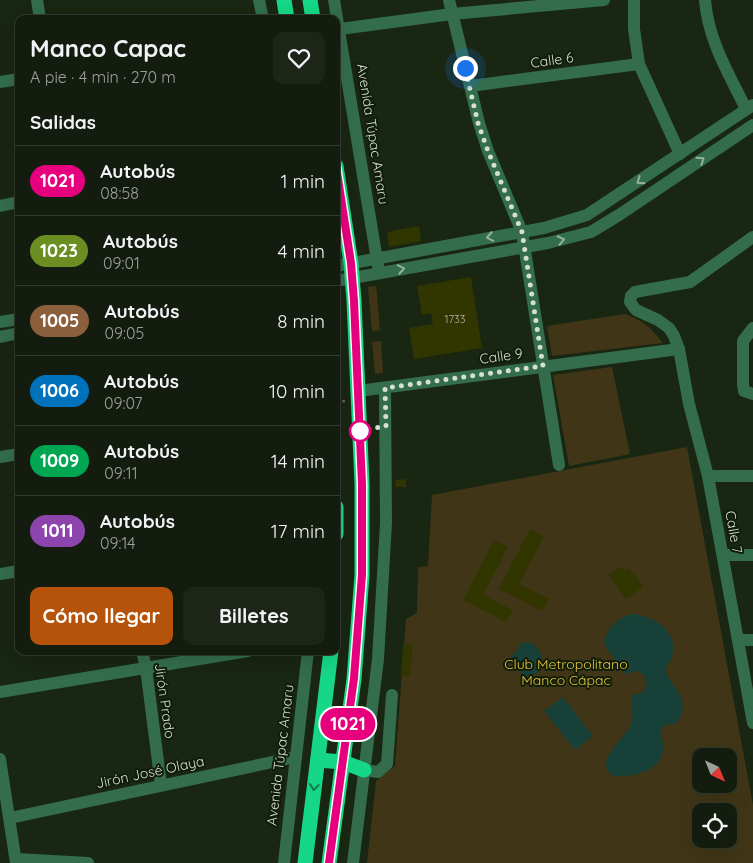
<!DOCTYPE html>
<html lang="es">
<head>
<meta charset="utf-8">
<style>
  :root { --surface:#131c0e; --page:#1c2517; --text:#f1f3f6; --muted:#9da19e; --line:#323a2e; --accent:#b45309 }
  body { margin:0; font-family:Quicksand,sans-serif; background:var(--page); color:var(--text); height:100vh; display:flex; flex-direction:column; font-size:19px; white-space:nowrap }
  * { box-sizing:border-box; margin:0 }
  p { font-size:16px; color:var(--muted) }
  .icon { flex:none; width:28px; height:28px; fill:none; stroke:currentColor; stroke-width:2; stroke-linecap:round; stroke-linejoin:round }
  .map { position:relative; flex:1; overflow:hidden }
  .drawer { position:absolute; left:15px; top:15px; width:325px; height:640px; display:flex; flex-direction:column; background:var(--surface); border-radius:10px; box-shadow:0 5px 20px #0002,0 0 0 1px var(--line) }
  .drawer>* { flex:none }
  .badge { padding:0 10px; border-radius:16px; font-size:18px; line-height:32px }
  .needle { width:32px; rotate:137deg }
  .tools { position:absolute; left:692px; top:748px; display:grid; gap:10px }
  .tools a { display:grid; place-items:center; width:45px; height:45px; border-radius:10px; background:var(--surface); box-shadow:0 5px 20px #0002,0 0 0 1px var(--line); font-size:25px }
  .you { position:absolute; width:25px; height:25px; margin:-12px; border:4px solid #fff; border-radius:50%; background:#1a73e8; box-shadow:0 0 0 8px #1a73e833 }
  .map>.badge { position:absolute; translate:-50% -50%; box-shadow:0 0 0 2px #fff }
  h2 { padding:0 15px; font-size:19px; line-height:45px }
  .round { display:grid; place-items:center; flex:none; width:52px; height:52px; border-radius:10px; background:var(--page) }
  .overview { display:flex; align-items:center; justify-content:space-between; height:85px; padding:0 15px }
  h1 { font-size:24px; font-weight:700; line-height:38px }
  .cta { display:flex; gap:10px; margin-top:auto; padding:10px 15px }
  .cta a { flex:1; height:58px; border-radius:10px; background:var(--accent); color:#fff; font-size:20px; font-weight:700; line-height:58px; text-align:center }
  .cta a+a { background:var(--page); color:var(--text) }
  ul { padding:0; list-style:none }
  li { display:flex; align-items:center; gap:15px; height:70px; padding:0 15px; border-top:1px solid var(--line) }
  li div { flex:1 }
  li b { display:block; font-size:19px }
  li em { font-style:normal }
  li .badge { min-width:55px; font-weight:700; text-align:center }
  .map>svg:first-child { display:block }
</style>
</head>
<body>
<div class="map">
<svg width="753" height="863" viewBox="0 0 753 863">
  <rect width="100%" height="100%" fill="#192612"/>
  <!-- green -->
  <g fill="#403617" fill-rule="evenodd">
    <polygon points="376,286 380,330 372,331 368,287"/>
    <path d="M625,314c19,7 26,14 38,29l-111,13 -5,-30z"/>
    <polygon points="381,341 383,373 375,374 372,342"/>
    <polygon points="612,367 630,454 569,466 553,375"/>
    <path d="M687,447l66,358v58h-386l9,-82 19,-15 11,-147 11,-6 1,-46 10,-1 4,-71zM701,756h28v28h-28zM701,811h28v28h-28z"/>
  </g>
  <!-- water -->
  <g fill="#164038">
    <path d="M633,614c18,1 44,16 40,38 -1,7 -6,12 -7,19 6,20 26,24 12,51l-5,2 -8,1 -4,5c0,7 3,13 2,20 -2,22 -31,27 -49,26 -23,-12 10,-37 16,-49 5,-11 1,-22 1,-32l11,-2 5,-10 -2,-7 -7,-5 -8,1 -4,3 -22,-31c2,-15 14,-27 29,-30z"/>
    <path d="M526,642c20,4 23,30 2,35l-7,-3v-7l-7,-3 -4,-4 2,-5 4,-3 4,-8z"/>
    <polygon points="563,697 593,736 575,750 544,711"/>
  </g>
  <!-- building -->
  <g fill="#313500">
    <polygon points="419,226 421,241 389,247 387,232"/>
    <polygon points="471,277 482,348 414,359 409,328 433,324 431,313 422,315 417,286"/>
    <polygon points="406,479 406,487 396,487 395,480"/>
    <polygon points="530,529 544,536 519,584 549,599 542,611 499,589"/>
    <polygon points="494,540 508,547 483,595 513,610 506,622 463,600"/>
    <polygon points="621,566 625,571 629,568 643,587 626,599 609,575"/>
    <polygon points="403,644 413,644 410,676 401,675"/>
  </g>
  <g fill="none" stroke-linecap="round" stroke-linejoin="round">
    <!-- path -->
    <polyline stroke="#626d5c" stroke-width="2.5" stroke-dasharray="2.5 4" stroke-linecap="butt" points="336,402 345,401"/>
    <!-- minor -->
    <g stroke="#336d4c" stroke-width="12">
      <polyline points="37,0 40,19"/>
      <polyline points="259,0 263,19"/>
      <polyline points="334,0 378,266"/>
      <polyline points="449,0 479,123 488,151 522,232 559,465"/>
      <polyline points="634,0 634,29 639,64 680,154"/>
      <path d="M705,0c3,40 24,74 41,109"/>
      <polyline points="340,29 452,14 604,0"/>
      <polyline points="0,82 19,79"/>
      <polyline points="470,86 639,64"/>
      <polyline points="0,206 19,202"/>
      <polyline points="753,237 690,282 635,292 631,296 630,302 636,310 658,320 669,328 674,336 679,349 689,404 708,476 753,723"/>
      <polyline points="336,266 544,228 587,215 753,105"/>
      <polyline points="336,281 548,243 591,232 619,215 753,125"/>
      <polyline points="0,322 19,319"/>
      <polyline points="753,328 743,341 743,385 744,391 753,394"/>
      <polyline points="0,337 19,333"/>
      <polyline points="358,391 679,349"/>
      <polyline points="0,457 19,454"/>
      <polyline points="708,476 753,476"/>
      <polyline points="723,555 753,555"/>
      <polyline points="0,574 19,571"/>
      <polyline points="738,640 753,640"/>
      <polyline points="142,651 146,668 161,785"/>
      <polyline points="0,692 248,651"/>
      <polyline points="0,759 16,863"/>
      <polyline points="364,770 378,772 387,764 392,695"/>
      <polyline points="10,818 296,757"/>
      <polyline points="17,859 88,863"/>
      <polyline points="284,863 308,651"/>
      <polyline points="353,863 378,659 386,523 385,388"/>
    </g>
    <!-- highway -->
    <g stroke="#16d785" stroke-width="15">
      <polyline points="284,0 287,19"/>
      <polyline points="310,0 313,19"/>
      <polyline points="336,507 336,534"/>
      <polyline points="318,760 343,762 364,770"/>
      <polyline points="305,863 331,651"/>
      <polyline points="329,863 354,679 362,575 362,484 354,301 351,263 336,166"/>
    </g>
  </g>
  <!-- one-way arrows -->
  <defs><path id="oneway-chevron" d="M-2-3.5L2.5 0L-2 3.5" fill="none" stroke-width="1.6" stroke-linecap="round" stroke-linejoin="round" transform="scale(1.25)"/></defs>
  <g stroke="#95b19c">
    <use href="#oneway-chevron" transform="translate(701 160) rotate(-34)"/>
    <use href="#oneway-chevron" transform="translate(640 181) rotate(146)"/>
    <use href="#oneway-chevron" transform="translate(490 237) rotate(170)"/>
    <use href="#oneway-chevron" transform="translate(561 240) rotate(-12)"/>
    <use href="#oneway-chevron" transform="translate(401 269) rotate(-10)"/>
  </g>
  <use stroke="#137a46" href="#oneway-chevron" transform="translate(314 787) rotate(97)"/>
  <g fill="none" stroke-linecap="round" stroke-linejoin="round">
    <defs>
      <polyline id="line" points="329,863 354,678 362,575 362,484 354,301 351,263 336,166"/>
    </defs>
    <!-- line casing -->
    <use href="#line" stroke="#fff" stroke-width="11"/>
    <!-- line -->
    <use href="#line" stroke="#e6007e" stroke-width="8"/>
    <!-- walk -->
    <polyline stroke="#d6dfd2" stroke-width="5" stroke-dasharray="0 9" points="360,431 386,426 385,388 543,366 522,232 488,151 478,123 465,68"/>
  </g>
  <!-- markers -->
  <circle fill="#fff" stroke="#e6007e" stroke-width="2.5" cx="360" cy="431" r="10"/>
  <g text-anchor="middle" stroke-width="4" stroke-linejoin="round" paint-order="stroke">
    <!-- number labels -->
    <g font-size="11" fill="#adb49e">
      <text x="455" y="323">1733</text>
    </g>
    <!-- street labels -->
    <g font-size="14" fill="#d6dfd2" stroke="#101d08">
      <text transform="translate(552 60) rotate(-8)" y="5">Calle 6</text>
      <text transform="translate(373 134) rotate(81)" y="5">Avenida Túpac Amaru</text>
      <text transform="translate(501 356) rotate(-8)" y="5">Calle 9</text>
      <text transform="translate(734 532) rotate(80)" y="5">Calle 7</text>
      <text transform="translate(165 701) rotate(82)" y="5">Jirón Prado</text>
      <text transform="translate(280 755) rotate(-83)" y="5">Avenida Túpac Amaru</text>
      <text transform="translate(150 772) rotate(-12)" y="5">Jirón José Olaya</text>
    </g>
    <!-- park labels -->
    <g font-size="14" fill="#e9c33a" stroke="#101d08">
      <text x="566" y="669">Club Metropolitano<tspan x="566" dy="16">Manco Cápac</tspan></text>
    </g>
  </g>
</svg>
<div class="tools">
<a><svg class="needle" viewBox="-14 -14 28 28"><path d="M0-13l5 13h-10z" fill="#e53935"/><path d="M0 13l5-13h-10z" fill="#9da19e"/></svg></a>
<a><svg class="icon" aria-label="locate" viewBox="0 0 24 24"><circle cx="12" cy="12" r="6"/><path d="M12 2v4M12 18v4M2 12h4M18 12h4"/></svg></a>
</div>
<div class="you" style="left:465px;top:68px"></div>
<b class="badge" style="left:348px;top:724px;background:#e6007e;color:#fff">1021</b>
<section class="drawer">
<div class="overview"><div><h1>Manco Capac</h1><p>A pie · 4 min · 270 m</p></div><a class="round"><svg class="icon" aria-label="heart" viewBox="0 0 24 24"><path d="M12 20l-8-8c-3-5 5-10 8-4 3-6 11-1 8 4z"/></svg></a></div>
<h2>Salidas</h2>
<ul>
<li><span class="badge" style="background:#e6007e;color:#fff">1021</span><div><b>Autobús</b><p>08:58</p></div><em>1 min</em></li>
<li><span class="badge" style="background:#6b8e23;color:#fff">1023</span><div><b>Autobús</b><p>09:01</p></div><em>4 min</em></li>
<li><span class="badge" style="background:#8b5e3c;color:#fff">1005</span><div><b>Autobús</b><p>09:05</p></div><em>8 min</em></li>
<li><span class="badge" style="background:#0072bc;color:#fff">1006</span><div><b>Autobús</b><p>09:07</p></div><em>10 min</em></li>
<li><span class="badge" style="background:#00a651;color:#fff">1009</span><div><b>Autobús</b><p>09:11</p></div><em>14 min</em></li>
<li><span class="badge" style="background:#8e44ad;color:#fff">1011</span><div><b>Autobús</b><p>09:14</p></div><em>17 min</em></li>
</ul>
<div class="cta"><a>Cómo llegar</a><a>Billetes</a></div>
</section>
</div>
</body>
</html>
